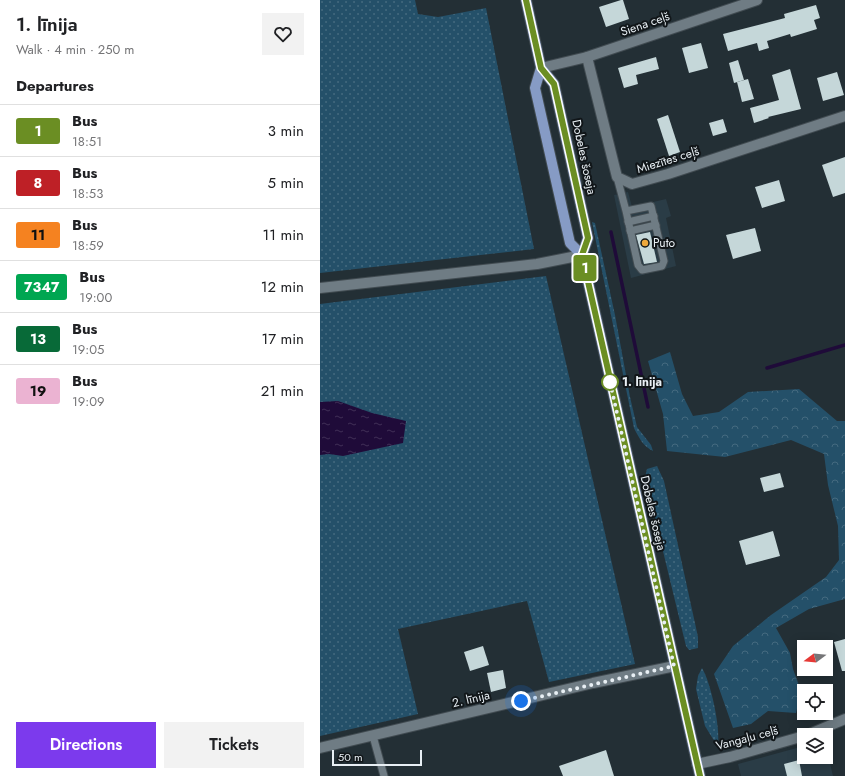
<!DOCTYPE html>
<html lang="en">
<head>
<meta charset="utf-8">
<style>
  :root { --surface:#fff; --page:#f2f2f2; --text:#202124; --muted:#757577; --line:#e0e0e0; --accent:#7c3aed }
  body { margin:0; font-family:Jost,sans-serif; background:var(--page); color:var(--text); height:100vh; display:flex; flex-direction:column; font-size:15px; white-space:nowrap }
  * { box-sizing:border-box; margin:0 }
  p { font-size:13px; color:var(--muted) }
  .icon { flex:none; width:22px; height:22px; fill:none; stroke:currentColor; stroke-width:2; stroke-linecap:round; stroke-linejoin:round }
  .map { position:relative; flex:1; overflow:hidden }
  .panel { display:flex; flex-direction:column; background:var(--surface); width:320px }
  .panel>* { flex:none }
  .badge { padding:0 8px; border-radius:3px; font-size:14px; line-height:26px }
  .needle { width:26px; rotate:254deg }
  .tools { position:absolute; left:477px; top:640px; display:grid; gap:8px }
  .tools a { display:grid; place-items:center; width:36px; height:36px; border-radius:0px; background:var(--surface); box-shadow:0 2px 10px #0003; font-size:20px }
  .scale { position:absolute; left:12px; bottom:10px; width:90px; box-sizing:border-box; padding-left:4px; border:2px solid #e8eff4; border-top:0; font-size:11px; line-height:14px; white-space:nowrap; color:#e8eff4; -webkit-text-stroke:3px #111619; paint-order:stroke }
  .you { position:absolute; width:20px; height:20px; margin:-10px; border:3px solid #fff; border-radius:50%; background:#1a73e8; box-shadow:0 0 0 6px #1a73e833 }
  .map>.badge { position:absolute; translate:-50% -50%; box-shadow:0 0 0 2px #fff }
  h2 { padding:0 16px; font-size:15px; line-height:36px }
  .round { display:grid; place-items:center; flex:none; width:42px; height:42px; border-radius:0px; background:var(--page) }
  .overview { display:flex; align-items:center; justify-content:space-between; height:68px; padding:0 16px }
  h1 { font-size:19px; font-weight:600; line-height:30px }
  .button { display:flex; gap:8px; margin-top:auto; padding:8px 16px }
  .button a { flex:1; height:46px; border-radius:0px; background:var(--accent); color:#fff; font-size:16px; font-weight:600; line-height:46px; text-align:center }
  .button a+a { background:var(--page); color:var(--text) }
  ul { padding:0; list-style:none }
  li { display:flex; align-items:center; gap:12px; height:52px; padding:0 16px; border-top:1px solid var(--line) }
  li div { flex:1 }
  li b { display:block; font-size:15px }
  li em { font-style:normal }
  li .badge { min-width:44px; font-weight:700; text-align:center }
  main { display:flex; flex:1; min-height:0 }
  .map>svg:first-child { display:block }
</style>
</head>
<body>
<main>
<section class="panel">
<div class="overview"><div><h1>1. līnija</h1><p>Walk · 4 min · 250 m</p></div><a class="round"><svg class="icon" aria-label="heart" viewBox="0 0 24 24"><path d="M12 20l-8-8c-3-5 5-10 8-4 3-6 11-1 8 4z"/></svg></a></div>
<h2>Departures</h2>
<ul>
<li><span class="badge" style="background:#6b8e23;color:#fff">1</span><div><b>Bus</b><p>18:51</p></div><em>3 min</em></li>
<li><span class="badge" style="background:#be2026;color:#fff">8</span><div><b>Bus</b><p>18:53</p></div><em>5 min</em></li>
<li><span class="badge" style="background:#f58220;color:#111">11</span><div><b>Bus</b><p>18:59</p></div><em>11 min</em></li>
<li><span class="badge" style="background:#00a651;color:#fff">7347</span><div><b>Bus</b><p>19:00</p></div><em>12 min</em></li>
<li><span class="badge" style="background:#086a38;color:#fff">13</span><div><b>Bus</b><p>19:05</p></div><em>17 min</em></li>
<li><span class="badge" style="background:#ebb3d2;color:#111">19</span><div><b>Bus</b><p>19:09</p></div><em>21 min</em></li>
</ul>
<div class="button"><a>Directions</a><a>Tickets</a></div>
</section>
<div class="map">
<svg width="525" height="776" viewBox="0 0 525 776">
  <defs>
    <pattern id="grass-dots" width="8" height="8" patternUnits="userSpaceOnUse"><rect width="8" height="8" fill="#245069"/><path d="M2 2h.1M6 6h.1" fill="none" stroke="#446a7f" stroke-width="1.8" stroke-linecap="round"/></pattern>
    <pattern id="forest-crowns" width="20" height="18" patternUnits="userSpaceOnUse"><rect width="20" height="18" fill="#245069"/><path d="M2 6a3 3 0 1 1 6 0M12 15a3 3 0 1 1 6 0" fill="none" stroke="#446a7f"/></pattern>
    <pattern id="water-ripples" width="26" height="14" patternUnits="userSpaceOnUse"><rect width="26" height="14" fill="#1f0b39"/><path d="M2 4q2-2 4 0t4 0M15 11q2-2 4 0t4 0" fill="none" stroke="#402f56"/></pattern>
  </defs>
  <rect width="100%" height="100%" fill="#232f35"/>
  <!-- built -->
  <g fill="#2a3c46">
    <polygon points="308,192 312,207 346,199 351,216 346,218 356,266 311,278 294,195"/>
    <polygon points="484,746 484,757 506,757 506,747 513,776 421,776 418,764"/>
  </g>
  <!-- grass -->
  <g fill="url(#grass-dots)">
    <polygon points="0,0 95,0 98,14 118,17 166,8 214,249 0,273"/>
    <path d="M272,222l3,1 20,92 15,82 7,30 14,18 2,6c-10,-5 -14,-13 -19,-23z"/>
    <polygon points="226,276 315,664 229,682 207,601 78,629 98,714 0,736 0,304"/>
    <polygon points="337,466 344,481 378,637 378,648 369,650 366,646 325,477 327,469"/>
    <path d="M382,668c9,15 18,58 16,76l-5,-5 -8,-13 -9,-37 2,-13z"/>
  </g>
  <!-- forest -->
  <polygon fill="url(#forest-crowns)" points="350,352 362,394 373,416 399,412 428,392 479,389 517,421 525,421 525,599 489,609 456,628 470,653 473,669 481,691 476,713 448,711 431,724 413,728 394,674 413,646 451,615 506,577 519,560 518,526 508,485 504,454 471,440 405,457 347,451 343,414 328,361"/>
  <!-- water -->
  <polygon fill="url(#water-ripples)" points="18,401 52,413 86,421 83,443 23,456 9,454 0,455 0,402"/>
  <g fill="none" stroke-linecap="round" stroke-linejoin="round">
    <!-- stream -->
    <g stroke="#1f0b39" stroke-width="3.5">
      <polyline points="291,232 328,407"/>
      <polyline points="447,368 525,345"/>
    </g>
  </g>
  <!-- building -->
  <g fill="#c5d7d9">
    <polygon points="301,0 303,0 309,19 286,27 279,7"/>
    <polygon points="496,5 500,18 494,20 497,29 471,37 470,34 447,41 449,48 439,51 437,43 408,51 403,34 465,18 464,14"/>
    <polygon points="381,43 388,68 369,73 362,48"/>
    <polygon points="336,57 339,69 316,75 318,84 304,88 298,68"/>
    <polygon points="418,60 424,80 414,83 409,63"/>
    <polygon points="470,69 481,109 448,117 449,118 434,123 430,108 459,100 452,75"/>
    <polygon points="517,72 524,95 503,101 497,78"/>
    <polygon points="428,79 434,99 422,102 417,82"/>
    <polygon points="348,115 360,152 349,156 337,119"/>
    <polygon points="403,119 407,132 393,136 389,123"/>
    <polygon points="525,157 525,193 513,197 502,165"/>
    <polygon points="459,180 465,201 442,208 435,187"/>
    <polygon points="435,228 441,251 413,259 406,235"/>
    <polygon points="330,232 337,262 324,264 316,235"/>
    <polygon points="460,473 464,487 444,492 440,478"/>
    <polygon points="453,531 460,556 426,565 419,541"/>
    <polygon points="525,639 525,671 522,671 514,642"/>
    <polygon points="163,646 169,665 150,671 144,652"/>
    <polygon points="183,670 186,688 171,692 167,673"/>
    <polygon points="286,750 294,776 243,776 239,766"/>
    <polygon points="479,760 482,776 467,776 464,764"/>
  </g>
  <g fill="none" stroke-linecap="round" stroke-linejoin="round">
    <defs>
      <g id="service">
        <polyline points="297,177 306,211 318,265 322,270 342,266 344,261 331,206 306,211"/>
        <polyline points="308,222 334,216"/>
        <polyline points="310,231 336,225"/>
        <polyline points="53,736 64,776"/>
      </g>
      <g id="minor">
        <polyline points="267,57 297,177 312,184 348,174 525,116"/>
        <polyline points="221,68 267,57 437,0"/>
        <polyline points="0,288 217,264 262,255"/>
        <polyline points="487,735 525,719"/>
        <polyline points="0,748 273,683 355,666"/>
        <polyline points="377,764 410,757 484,736"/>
      </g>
      <g id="primary">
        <polyline points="206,0 221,68 234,84 268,238 262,255"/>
        <polyline points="221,68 215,88 250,243 262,255 380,776"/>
      </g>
    </defs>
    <!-- service casing -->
    <use href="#service" stroke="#414b51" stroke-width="9"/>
    <!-- minor casing -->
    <use href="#minor" stroke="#414b51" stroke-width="12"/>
    <!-- primary casing -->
    <use href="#primary" stroke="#414b51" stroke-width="12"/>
    <!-- service -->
    <use href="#service" stroke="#6f7c84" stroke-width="7"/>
    <!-- minor -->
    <use href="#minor" stroke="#6f7c84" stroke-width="10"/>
    <!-- primary -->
    <use href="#primary" stroke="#869bc5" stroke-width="10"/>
  </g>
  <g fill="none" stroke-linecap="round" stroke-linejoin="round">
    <defs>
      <polyline id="line" points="206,0 221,68 234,84 268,238 262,255 380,776"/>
    </defs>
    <!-- line casing -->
    <use href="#line" stroke="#fff" stroke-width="9"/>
    <!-- line -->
    <use href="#line" stroke="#6b8e23" stroke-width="6"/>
    <!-- walk -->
    <polyline stroke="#e8eff4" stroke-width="4" stroke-dasharray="0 7.2" points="201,701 354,666 290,382"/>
  </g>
  <!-- markers -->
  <circle fill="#eea83c" stroke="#111619" stroke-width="1.5" cx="325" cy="243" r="4"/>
  <circle fill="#fff" stroke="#6b8e23" stroke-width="2" cx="290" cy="382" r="8"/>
  <g text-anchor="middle" stroke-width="4" stroke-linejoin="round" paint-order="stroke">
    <!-- street labels -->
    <g font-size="12" fill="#e8eff4" stroke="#111619">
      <text transform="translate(325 24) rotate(-19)" y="4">Siena ceļš</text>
      <text transform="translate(264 157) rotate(78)" y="4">Dobeles šoseja</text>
      <text transform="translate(348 160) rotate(-17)" y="4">Miezītes ceļš</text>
      <text transform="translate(333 513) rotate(77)" y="4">Dobeles šoseja</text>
      <text transform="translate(151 699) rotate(-13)" y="4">2. līnija</text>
      <text transform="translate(427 738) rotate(-15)" y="4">Vangaļu ceļš</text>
    </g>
    <!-- poi labels -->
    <g font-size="12" fill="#e8eff4" stroke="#111619" text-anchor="start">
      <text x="333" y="247">Puto</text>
    </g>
    <!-- stop labels -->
    <g font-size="12" font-weight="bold" fill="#e8eff4" stroke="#111619" text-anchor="start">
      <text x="302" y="386">1. līnija</text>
    </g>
  </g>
</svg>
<div class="tools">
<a><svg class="needle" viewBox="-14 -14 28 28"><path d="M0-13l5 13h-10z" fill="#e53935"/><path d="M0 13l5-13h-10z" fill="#757577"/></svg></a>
<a><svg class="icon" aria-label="locate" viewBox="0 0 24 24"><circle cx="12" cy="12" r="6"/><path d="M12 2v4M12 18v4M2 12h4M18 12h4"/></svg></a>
<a><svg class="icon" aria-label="layers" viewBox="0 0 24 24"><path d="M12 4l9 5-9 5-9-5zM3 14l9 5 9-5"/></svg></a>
</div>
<div class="scale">50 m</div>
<div class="you" style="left:201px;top:701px"></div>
<b class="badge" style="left:265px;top:268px;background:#6b8e23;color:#fff">1</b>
</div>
</main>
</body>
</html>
